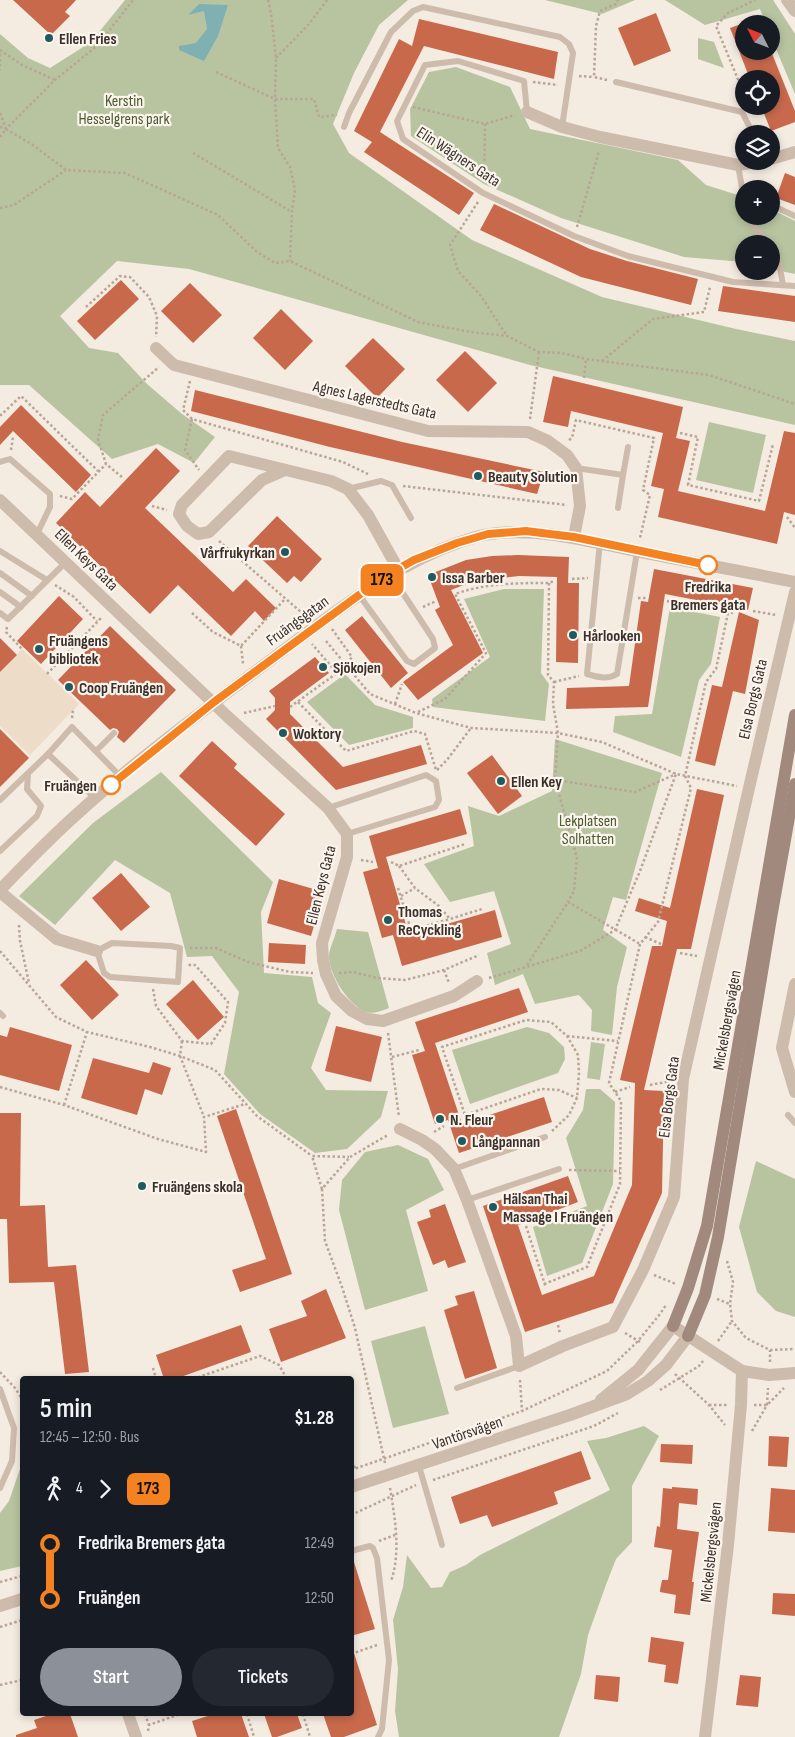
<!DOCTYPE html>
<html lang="en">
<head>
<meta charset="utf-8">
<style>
  :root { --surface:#171b24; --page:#242831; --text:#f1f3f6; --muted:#9ea1a6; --accent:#8c9099 }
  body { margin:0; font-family:"Sofia Sans Condensed",sans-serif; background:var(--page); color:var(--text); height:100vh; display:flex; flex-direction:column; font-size:19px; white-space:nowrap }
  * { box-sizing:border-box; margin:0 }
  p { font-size:16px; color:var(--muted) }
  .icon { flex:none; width:28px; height:28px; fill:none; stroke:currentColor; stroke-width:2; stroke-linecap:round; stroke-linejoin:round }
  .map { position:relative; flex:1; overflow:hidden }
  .side { position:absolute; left:20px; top:1376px; width:334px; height:340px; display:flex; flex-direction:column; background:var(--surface); border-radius:5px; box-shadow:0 2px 8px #0003 }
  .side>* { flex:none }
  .badge { padding:0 10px; border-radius:8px; font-size:18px; line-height:32px }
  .needle { width:32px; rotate:312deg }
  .tools { position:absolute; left:735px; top:15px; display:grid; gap:10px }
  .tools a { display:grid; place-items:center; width:45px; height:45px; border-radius:50%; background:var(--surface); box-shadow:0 2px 8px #0003; font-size:25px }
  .map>.badge { position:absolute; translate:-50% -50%; box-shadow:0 0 0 2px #fff }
  .legs { display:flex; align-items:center; gap:8px; height:55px; padding:0 20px; font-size:16px }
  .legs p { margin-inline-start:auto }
  .overview { display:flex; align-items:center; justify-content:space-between; height:85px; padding:0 20px }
  h1 { font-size:28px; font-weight:600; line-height:38px }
  .action { display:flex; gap:10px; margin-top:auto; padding:10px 20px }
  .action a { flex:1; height:58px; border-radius:30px; background:var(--accent); color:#fff; font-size:20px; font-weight:600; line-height:58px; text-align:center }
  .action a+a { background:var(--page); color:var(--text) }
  ul { padding:0 20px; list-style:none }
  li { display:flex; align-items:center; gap:18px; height:55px; font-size:19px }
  li i { display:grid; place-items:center; width:8px; height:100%; margin:0 6px; background:currentColor }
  li i::after { content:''; width:12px; height:12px; margin:-6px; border:4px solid; border-radius:50%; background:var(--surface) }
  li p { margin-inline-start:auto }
  li:first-child i { background:linear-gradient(#0000 50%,currentColor 0) }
  li:last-child i { background:linear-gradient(currentColor 50%,#0000 0) }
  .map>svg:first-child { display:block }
</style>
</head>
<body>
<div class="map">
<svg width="795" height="1737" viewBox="0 0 795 1737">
  <rect width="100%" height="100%" fill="#f4ebe1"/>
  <!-- green -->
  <g fill="#b8c4a0">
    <polygon points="125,0 408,0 379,25 354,73 333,124 349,153 472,240 602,297 736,329 795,341 795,425 530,365 189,269 117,261 60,316 89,348 118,353 147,384 182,414 215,437 194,463 158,444 112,459 29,385 0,385 0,34 28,58 50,68 91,42"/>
    <polygon points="545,0 635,0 602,14"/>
    <polygon points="665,0 773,0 795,34 795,94 771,37 771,24 766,24 760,9 705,25"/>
    <polygon points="698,38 714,42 724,68 698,59"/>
    <polygon points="456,67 510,87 530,129 678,160 706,185 744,197 744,216 771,216 771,209 795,221 795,274 771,269 771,244 744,244 744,262 684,257 561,218 484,184 411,136 410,109 429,72"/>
    <polygon points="709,422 766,435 753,493 696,480"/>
    <polygon points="504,589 544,589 541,673 549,684 545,721 433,707 432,699 490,657 464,599"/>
    <polygon points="670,607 720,617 711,664 699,680 681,757 613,732 615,716 652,714"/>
    <polygon points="345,674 375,705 413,717 413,728 349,745 307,702"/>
    <polygon points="555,739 662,773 626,900 613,897 603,930 627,947 617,987 612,1035 591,1031 592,1010 579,995 535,1004 523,974 495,985 487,953 511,944 494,891 450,902 424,864 474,846 468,806 499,816 552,791"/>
    <polygon points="161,772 273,882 261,912 264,973 312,977 318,1003 331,1013 311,1068 326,1090 388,1091 381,1117 347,1149 315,1153 260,1114 224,1074 239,992 212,956 187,957 170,893 115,860 55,925 19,896 93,823"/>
    <path d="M337,929l31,3 21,76c-5,2 -13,5 -19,5 -19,-3 -42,-39 -41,-58 1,-8 6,-18 8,-26z"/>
    <polygon points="527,1027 549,1033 564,1047 565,1059 558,1073 470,1104 452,1050"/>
    <polygon points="591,1042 605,1044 600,1080 587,1078"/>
    <polygon points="586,1089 600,1089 615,1102 613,1184 582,1263 547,1276 533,1227 587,1206 566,1138 583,1110"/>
    <polygon points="398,1145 428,1159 444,1190 406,1210 428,1291 365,1310 339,1210 342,1180 365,1152"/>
    <polygon points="756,1161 795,1179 795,1317 776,1311 757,1292 739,1227"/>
    <polygon points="425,1326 449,1414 393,1428 371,1341"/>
    <polygon points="644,1426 659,1436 632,1486 632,1542 616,1559 607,1582 588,1635 581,1674 559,1737 399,1737 395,1711 398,1669 393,1620 403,1587 407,1555 431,1588 442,1587 450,1572 466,1565 480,1555 610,1490 587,1441 606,1438"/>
    <polygon points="22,1463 22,1566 0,1571 0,1513 9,1501"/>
  </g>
  <!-- plaza -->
  <polygon fill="#ecdcc8" points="22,649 79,704 30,755 0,726 0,672"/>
  <!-- water -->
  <polygon fill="#7fb0b2" points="199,4 228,5 218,36 204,61 179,50 179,46 196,43 207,29 204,11 188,15"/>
  <!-- building -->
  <g fill="#c8694b">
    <polygon points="13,0 76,0 65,12 70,16 51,35"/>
    <polygon points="656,13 671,51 634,66 618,28"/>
    <polygon points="419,19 558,52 554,79 424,46 380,132 474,193 459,215 364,152 372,142 354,131 399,39 412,46"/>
    <polygon points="744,23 744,51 771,51 795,111 795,122 771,131 761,106 771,106 771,79 750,79 730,28"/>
    <polygon points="785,173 795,177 795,205 776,198"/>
    <polygon points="494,204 590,249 627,261 698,279 691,305 581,277 480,230"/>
    <polygon points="121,280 139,299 95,340 77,321"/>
    <polygon points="190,283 222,315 193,343 161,311"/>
    <polygon points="723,286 795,296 795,322 718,311"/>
    <polygon points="281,309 313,341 285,370 253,338"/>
    <polygon points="373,338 405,369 377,398 345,366"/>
    <polygon points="465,351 497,383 468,412 436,380"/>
    <polygon points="553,376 683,407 676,438 690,441 678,491 765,511 784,431 795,433 795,515 784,512 777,544 658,517 664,489 651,486 663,433 571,411 568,427 543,422"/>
    <polygon points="195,390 402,442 544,472 537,494 330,447 191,411"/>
    <polygon points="21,405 91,475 76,492 13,431 0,445 0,427"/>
    <polygon points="156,448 180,471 145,508 233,592 246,579 276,608 264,621 255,611 231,636 178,585 150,614 56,523 85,492 100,507"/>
    <polygon points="277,516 322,559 301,582 294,576 287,583 248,546"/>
    <polygon points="518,555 569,557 568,583 579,583 578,663 556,662 557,577 519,576 474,581 451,590 483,653 418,700 403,682 453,645 435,610 440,607 428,575 466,560 492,556"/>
    <polygon points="654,569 753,588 748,610 665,594 648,707 566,709 567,688 629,686 641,601 648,602"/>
    <polygon points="59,596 83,619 41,664 17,641"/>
    <polygon points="739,612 759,620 745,694 733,691 715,766 695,761 712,685 722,687"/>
    <polygon points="362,616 408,673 391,688 345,630"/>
    <polygon points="110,626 176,690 124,743 117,737 119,732 117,729 113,728 110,730 58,680"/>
    <polygon points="0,638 17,655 0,672"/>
    <polygon points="315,657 329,673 290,702 290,714 343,767 421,745 427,764 336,790 266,719 275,710 275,698 269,691"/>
    <polygon points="0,729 29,758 0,787"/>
    <polygon points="212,741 237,764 234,768 285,814 256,846 179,776"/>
    <polygon points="492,755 522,796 498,814 467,773"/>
    <polygon points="697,789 724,795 691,949 677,949 644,1090 664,1091 662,1193 613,1303 525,1332 483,1206 568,1176 578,1202 518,1225 542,1295 594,1276 632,1185 635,1083 620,1080 652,946 662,946 667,921 635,911 639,898 670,908"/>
    <polygon points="460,809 467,834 386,857 409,935 495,910 502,937 402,966 393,935 382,938 363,872 378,868 369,836"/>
    <polygon points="121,873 150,907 121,931 92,898"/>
    <polygon points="279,879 324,892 311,936 267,923"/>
    <polygon points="269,943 306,945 305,964 268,962"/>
    <polygon points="86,960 119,995 92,1020 60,985"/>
    <polygon points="193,980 224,1017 198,1040 166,1004"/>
    <polygon points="519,988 528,1012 435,1043 462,1124 544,1097 552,1122 459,1153 448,1120 435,1124 412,1055 425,1051 415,1022"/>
    <polygon points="336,1026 382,1037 371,1082 325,1071"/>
    <polygon points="10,1027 72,1045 59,1091 0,1075 0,1035 7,1037"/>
    <polygon points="93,1058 149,1073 153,1062 171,1068 162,1095 145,1089 137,1115 81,1098"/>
    <polygon points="236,1109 292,1274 240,1292 232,1270 266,1259 217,1116"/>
    <polygon points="0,1113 21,1113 20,1206 45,1205 48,1267 76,1265 89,1372 65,1374 54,1282 9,1283 7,1219 0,1219"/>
    <polygon points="445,1204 466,1262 448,1268 445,1260 433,1265 417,1222 431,1217 429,1210"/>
    <polygon points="326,1289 346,1338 281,1362 269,1329 307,1316 301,1301"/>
    <polygon points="474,1291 497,1368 465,1379 444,1310 458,1305 455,1296"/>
    <polygon points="241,1325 251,1352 175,1379 164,1379 156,1355"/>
    <polygon points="769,1436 789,1437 787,1467 768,1466"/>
    <polygon points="661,1444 693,1445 692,1464 660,1462"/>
    <polygon points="581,1451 591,1479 554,1492 558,1504 492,1527 487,1515 460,1524 451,1497"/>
    <polygon points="672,1487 698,1489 697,1505 679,1503 677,1529 699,1532 692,1582 694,1582 690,1615 674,1613 676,1595 660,1592 660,1590 662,1580 668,1580 672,1550 654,1547 657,1526 660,1527 663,1488 672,1489"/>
    <polygon points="771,1488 795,1490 795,1533 768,1531"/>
    <polygon points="354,1562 375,1629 351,1636 351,1563"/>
    <polygon points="773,1593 795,1594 795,1616 772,1614"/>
    <polygon points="651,1637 684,1642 678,1684 664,1682 666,1665 648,1662"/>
    <polygon points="351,1653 354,1653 377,1725 344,1737 331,1737 323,1714 351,1714"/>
    <polygon points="596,1675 620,1677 618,1702 594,1699"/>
    <polygon points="740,1675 761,1677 758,1707 736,1705"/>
    <polygon points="52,1714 70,1714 78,1737 16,1737 16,1735 37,1728 34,1720"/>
    <polygon points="214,1714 241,1714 249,1737 197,1737 192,1721"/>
    <polygon points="264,1714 297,1714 302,1728 277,1737 272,1737"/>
  </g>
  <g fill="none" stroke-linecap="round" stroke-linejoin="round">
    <!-- path -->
    <g stroke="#b9a596" stroke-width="2.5" stroke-dasharray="2.5 2.5" stroke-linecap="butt">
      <polyline points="268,0 271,13 276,58 275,99 278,148 290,167 295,190 292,212 290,261"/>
      <polyline points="0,49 0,70"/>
      <polyline points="0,50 22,65 55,80"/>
      <polyline points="276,58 309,24 327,0"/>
      <polyline points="216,72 275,99 314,99 319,117 337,115"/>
      <polyline points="579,76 594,77"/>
      <polyline points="607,80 594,77 596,26 600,11 616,4 618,0"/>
      <polyline points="533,82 558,85"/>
      <polyline points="744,94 716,26 728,13 755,0"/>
      <polyline points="413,107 485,124 515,115"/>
      <polyline points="0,113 6,129"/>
      <polyline points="0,127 6,129 55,80 98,45 133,0"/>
      <polyline points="0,137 6,129 33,145 66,170 125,173 218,215 257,252 275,263 290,261 418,322 471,332 507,336 539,352 561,353 586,359 709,375 795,404"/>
      <polyline points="193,153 292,212"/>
      <polyline points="484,181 485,124"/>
      <polyline points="478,202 450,245 458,271 481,296 507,336"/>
      <polyline points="0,208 14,205 66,170"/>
      <polyline points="577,227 599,151"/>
      <polyline points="86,307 120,276 130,277 149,297 157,316 156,337"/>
      <polyline points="602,361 653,319 704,312 710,287"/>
      <polyline points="584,378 586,359"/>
      <polyline points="190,381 183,410 192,419 343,462 368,474"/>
      <polyline points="0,414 1,415 21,396 98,471"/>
      <polyline points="192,419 185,450 199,470"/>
      <polyline points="530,419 539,352"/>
      <polyline points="680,433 698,437 688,485 759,501 773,444"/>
      <polyline points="569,440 572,438 576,420 654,438 643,490 650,495 640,538"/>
      <polyline points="11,450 13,437"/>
      <polyline points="122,477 106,464 98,439 103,415 159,367"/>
      <polyline points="403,486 567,505"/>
      <polyline points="60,496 72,499 106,464"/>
      <polyline points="152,506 167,510"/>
      <polyline points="787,517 795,528"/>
      <polyline points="219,541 301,612"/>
      <polyline points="572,579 588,578"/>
      <polyline points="549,583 548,675 554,682 553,704 558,733 555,780 577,858 574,891 568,902"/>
      <polyline points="55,585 74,597 97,621"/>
      <polyline points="638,598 647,598"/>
      <polyline points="667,601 733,613"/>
      <polyline points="423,607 436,601"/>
      <polyline points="753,611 776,615"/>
      <polyline points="192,613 213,632 241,646 285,599"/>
      <polyline points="7,627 6,632 22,649"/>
      <polyline points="332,629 352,657 347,664 337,673"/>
      <polyline points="326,641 370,694 416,713 471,728 558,733 602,742 676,774 737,786"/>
      <polyline points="241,646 243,664"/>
      <polyline points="47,674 102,617"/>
      <polyline points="554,682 579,676"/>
      <polyline points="298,702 346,751 414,731 425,734 436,770"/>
      <polyline points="395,704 402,684"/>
      <polyline points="290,707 337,673 312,644"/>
      <path d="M418,712l27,-13 41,-46 -31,-59c31,-11 62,-11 94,-11l5,-2"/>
      <polyline points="244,713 275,706"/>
      <polyline points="72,718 73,710"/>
      <polyline points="437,770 447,760 471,728"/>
      <polyline points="555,780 635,792 676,774"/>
      <polyline points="361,860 373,862"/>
      <polyline points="391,862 399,866 465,844"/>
      <polyline points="399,866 415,888 439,906 450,919 482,909"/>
      <polyline points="398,888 411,930 450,919"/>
      <polyline points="401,896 415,888"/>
      <polyline points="19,925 20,941 29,983"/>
      <polyline points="645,937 661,944"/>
      <polyline points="190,948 216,948 248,962 290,972 313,973"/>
      <polyline points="0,951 56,1017 87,1032 150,1047 180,1056 215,1070 257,1116 312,1156"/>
      <polyline points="680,953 697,956"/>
      <polyline points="527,965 568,902 640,944"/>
      <polyline points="444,970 449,983"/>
      <polyline points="339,973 353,972 377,978 405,980 444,970 479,955"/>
      <polyline points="489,978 580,951 615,930 640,871 676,774"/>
      <polyline points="153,989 156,1006 182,1041 211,1044 225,1023 228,1002 195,965 187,965"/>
      <polyline points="388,1033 399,1117"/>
      <polyline points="567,1036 618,1041"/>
      <polyline points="182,1041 180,1056 204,1117"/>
      <polyline points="392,1057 419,1050"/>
      <polyline points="650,1085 671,1081"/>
      <polyline points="0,1087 64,1105 158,1139 206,1152 204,1117 245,1104"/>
      <polyline points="615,1092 630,1087"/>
      <polyline points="64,1105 87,1032"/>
      <polyline points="552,1131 569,1115 577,1098 579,1073 578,1055 567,1036 551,1022 526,1020 442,1047 465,1115 541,1089 559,1090 577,1098"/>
      <polyline points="434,1132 444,1126"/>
      <polyline points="569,1170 620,1171"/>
      <polyline points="322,1189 312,1156 349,1157"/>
      <polyline points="526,1226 546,1288"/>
      <polyline points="727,1261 733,1282 730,1304 732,1321 746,1338 770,1350 795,1349"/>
      <polyline points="654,1275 676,1284"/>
      <polyline points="544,1284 587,1267 620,1184 621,1101 609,1083 640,944 658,922 691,788 685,776 706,682 716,669 728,613"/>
      <polyline points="717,1299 730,1304"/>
      <polyline points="558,1325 560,1334"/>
      <polyline points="625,1333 640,1342"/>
      <polyline points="718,1341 732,1321"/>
      <polyline points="770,1362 770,1350"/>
      <polyline points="153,1368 156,1379"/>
      <polyline points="0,1372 15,1388 22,1399"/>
      <polyline points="675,1374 709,1405 725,1425"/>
      <polyline points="193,1379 260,1356 279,1365 287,1379"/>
      <polyline points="520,1380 522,1411"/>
      <polyline points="660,1390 699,1366 703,1361"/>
      <polyline points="709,1405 729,1405"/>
      <polyline points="754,1405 767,1405 784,1388"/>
      <polyline points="752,1431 767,1405 768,1388"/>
      <polyline points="351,1462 356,1469"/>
      <polyline points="385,1463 355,1328 342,1287 325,1241 322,1189 350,1157 388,1135"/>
      <polyline points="351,1470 522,1411 607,1371 638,1341 660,1314 666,1305"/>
      <polyline points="433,1480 594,1426 618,1413"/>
      <path d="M390,1488c5,30 11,65 1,93"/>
      <polyline points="351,1515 416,1485"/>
      <polyline points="379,1541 395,1535"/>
      <polyline points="0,1582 22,1576"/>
      <polyline points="0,1627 22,1620"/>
      <polyline points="351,1654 377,1645"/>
      <polyline points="0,1685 22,1680"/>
      <polyline points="145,1714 149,1725"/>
      <polyline points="247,1714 254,1737"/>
      <polyline points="303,1714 310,1737"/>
      <polyline points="148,1731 149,1725 180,1714"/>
    </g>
    <!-- service -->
    <g stroke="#cdbbac" stroke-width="6">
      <polyline points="616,82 742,112 753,134"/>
      <polyline points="527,112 524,81 458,61 425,65 397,121 403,139 483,193 574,236 628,256 733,282 795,286"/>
      <polyline points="344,127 349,113 391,32 413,11 423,7 560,37 569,44 573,53 562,127"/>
      <polyline points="738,165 744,199"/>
      <polyline points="771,205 795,216"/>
      <polyline points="749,216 750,221 768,244"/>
      <polyline points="771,248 778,257 783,285"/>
      <polyline points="0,462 10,459 50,494 50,507 37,534"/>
      <polyline points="576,468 623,475 618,508"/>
      <polyline points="623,475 628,447"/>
      <polyline points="348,489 381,481 392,485 411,518"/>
      <path d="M600,542l-13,132c11,3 20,6 30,0l20,-122"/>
      <polyline points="0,551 47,580"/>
      <polyline points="0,573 32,596"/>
      <polyline points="0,592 21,607"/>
      <polyline points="359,595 407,661 414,664 435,648 433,639 391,575"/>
      <polyline points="0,613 8,619 66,562"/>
      <polyline points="96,751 114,733"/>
      <polyline points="48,754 95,798"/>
      <polyline points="0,800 48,754 72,727 121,777"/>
      <polyline points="328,808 426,775 436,781 439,800 435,807 347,834"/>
      <polyline points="0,851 37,816 41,806 27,789 28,774"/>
      <polygon points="112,943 171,946 180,948 178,982 110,977 104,973 97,951"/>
      <polyline points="0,1013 3,1016"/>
      <polyline points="788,1115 795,1123"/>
      <polyline points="454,1169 545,1137"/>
      <polyline points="467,1200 559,1169"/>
      <polyline points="457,1388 519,1366"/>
      <polyline points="0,1389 14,1428 12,1461 0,1488"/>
      <polyline points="419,1466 442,1545"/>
      <polyline points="351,1551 370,1546 373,1548 377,1558 389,1660 382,1729 378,1737"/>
    </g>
    <!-- minor -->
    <g stroke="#cdbbac" stroke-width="12">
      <polyline points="787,0 795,11"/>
      <polyline points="527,112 562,127 600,137 738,165 763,161"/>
      <polyline points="771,159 795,152"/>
      <polyline points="156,348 174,365 428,431 528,432 548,441 567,455 576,468 580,506 574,537"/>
      <polyline points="285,470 262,480 209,532 198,534 187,526 179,514 182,505 229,456 331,481 348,489 368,515 398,569"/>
      <polyline points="0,500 228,717 328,808 347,834 347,857 322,943 323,960 326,974 336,996 352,1011 367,1019 383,1021 454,996 477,981"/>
      <polyline points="0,892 57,939 97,951"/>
      <polyline points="795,984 782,1048 795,1092"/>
      <polyline points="400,1129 422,1140 435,1149 454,1169 467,1200 516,1336 519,1366 563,1346 613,1327 643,1270 674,1197 683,1079 749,788 795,592"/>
      <polyline points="128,1714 136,1737"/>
    </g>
    <!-- tertiary -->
    <g stroke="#cdbbac" stroke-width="12">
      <path d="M0,890c25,-26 49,-51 76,-75 60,-55 127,-104 192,-153 55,-41 110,-86 174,-113 15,-6 32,-13 48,-15 52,-7 100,8 151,18 51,10 103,20 154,30"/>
      <polyline points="601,1400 638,1370 673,1326 742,1371 769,1375 795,1373"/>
      <polyline points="351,1487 570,1415 627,1394 648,1381 666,1365 688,1336"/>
      <polyline points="0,1606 22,1599"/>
      <polyline points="705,1737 728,1545 741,1405 742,1371"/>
    </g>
    <!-- secondary -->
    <g stroke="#a18a7d" stroke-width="12">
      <polyline points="673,1326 688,1288 707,1226 795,715"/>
      <polyline points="688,1336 705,1295 718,1237 771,918 795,784"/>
    </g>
  </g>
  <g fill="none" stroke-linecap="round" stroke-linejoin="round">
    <defs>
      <polyline id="line-1" points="111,785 214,702 359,595 398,569 414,560 457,543 488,534 526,531 574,537 708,565"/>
    </defs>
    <!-- line-1 casing -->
    <use href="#line-1" stroke="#fff" stroke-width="11"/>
    <!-- line-1 -->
    <use href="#line-1" stroke="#f58220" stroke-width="8"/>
  </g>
  <!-- markers -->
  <g fill="#1f5a5e" stroke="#fbf5ee" stroke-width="2">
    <circle cx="49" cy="38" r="5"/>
    <circle cx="478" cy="476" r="5"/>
    <circle cx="285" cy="552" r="5"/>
    <circle cx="432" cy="577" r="5"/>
    <circle cx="573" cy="635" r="5"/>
    <circle cx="39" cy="649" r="5"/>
    <circle cx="323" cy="667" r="5"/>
    <circle cx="69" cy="687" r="5"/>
    <circle cx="283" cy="733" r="5"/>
    <circle cx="501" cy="781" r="5"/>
    <circle cx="388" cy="920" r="5"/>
    <circle cx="440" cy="1119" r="5"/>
    <circle cx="462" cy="1141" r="5"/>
    <circle cx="142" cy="1186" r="5"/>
    <circle cx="493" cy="1207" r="5"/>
  </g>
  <g fill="#fff" stroke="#f58220" stroke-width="2.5">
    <circle cx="708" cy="565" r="9"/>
    <circle cx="111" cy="785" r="9"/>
  </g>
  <g text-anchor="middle" stroke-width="4.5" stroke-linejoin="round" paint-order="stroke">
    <!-- poi labels -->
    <g font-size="16" font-weight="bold" fill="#3b302b" stroke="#fbf5ee" text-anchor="start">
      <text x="59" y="44">Ellen Fries</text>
      <text x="488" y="482">Beauty Solution</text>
      <text x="275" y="558" text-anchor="end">Vårfrukyrkan</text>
      <text x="442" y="583">Issa Barber</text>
      <text x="583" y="641">Hårlooken</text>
      <text x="49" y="646">Fruängens<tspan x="49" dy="18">bibliotek</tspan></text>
      <text x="333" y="673">Sjökojen</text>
      <text x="79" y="693">Coop Fruängen</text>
      <text x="293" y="739">Woktory</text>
      <text x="511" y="787">Ellen Key</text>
      <text x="398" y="917">Thomas<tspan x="398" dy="18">ReCyckling</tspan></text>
      <text x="450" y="1125">N. Fleur</text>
      <text x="472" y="1147">Långpannan</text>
      <text x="152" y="1192">Fruängens skola</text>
      <text x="503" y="1204">Hälsan Thai<tspan x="503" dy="18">Massage I Fruängen</tspan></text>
    </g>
    <!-- park labels -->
    <g font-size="16" fill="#4a5a2e" stroke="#fbf5ee">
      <text x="124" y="106">Kerstin<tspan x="124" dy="18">Hesselgrens park</tspan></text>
      <text x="588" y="826">Lekplatsen<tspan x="588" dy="18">Solhatten</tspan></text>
    </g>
    <!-- street labels -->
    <g font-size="16" fill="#3b302b" stroke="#fbf5ee">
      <text transform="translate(459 156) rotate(33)" y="6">Elin Wägners Gata</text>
      <text transform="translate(375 399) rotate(13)" y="6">Agnes Lagerstedts Gata</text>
      <text transform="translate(87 559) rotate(44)" y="6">Ellen Keys Gata</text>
      <text transform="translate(297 620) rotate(-36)" y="6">Fruängsgatan</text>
      <text transform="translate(752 699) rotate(-77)" y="6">Elsa Borgs Gata</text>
      <text transform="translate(320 885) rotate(-76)" y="6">Ellen Keys Gata</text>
      <text transform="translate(726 1020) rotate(-80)" y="6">Mickelsbergsvägen</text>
      <text transform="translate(668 1097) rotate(-83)" y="6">Elsa Borgs Gata</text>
      <text transform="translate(467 1432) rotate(-19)" y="6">Vantörsvägen</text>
      <text transform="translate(710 1552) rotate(-84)" y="6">Mickelsbergsvägen</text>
    </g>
    <!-- stop labels -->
    <g font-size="16" font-weight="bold" fill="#3b302b" stroke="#fbf5ee">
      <text x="708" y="592">Fredrika<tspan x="708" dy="18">Bremers gata</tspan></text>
      <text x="97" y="791" text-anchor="end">Fruängen</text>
    </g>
  </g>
</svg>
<div class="tools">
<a><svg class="needle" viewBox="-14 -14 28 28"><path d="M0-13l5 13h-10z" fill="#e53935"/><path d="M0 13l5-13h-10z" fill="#9ea1a6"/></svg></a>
<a><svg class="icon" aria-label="locate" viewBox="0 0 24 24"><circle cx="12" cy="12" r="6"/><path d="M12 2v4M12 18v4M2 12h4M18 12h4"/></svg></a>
<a><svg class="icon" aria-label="layers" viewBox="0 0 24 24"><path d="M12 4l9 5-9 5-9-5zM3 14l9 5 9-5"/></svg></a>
<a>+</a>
<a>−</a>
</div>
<b class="badge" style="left:382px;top:580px;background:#f58220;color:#111">173</b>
<section class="side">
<div class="overview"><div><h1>5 min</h1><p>12:45 – 12:50 · Bus</p></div><b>$1.28</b></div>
<div class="legs"><svg class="icon" aria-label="walk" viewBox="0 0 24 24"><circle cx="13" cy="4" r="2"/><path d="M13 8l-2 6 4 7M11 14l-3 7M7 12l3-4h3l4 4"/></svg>4<svg class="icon" aria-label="forward" viewBox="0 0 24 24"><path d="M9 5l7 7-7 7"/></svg><b class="badge" style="background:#f58220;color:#111">173</b></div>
<ul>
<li><i style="color:#f58220"></i><b>Fredrika Bremers gata</b><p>12:49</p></li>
<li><i style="color:#f58220"></i><b>Fruängen</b><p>12:50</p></li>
</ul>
<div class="action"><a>Start</a><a>Tickets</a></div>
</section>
</div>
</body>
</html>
